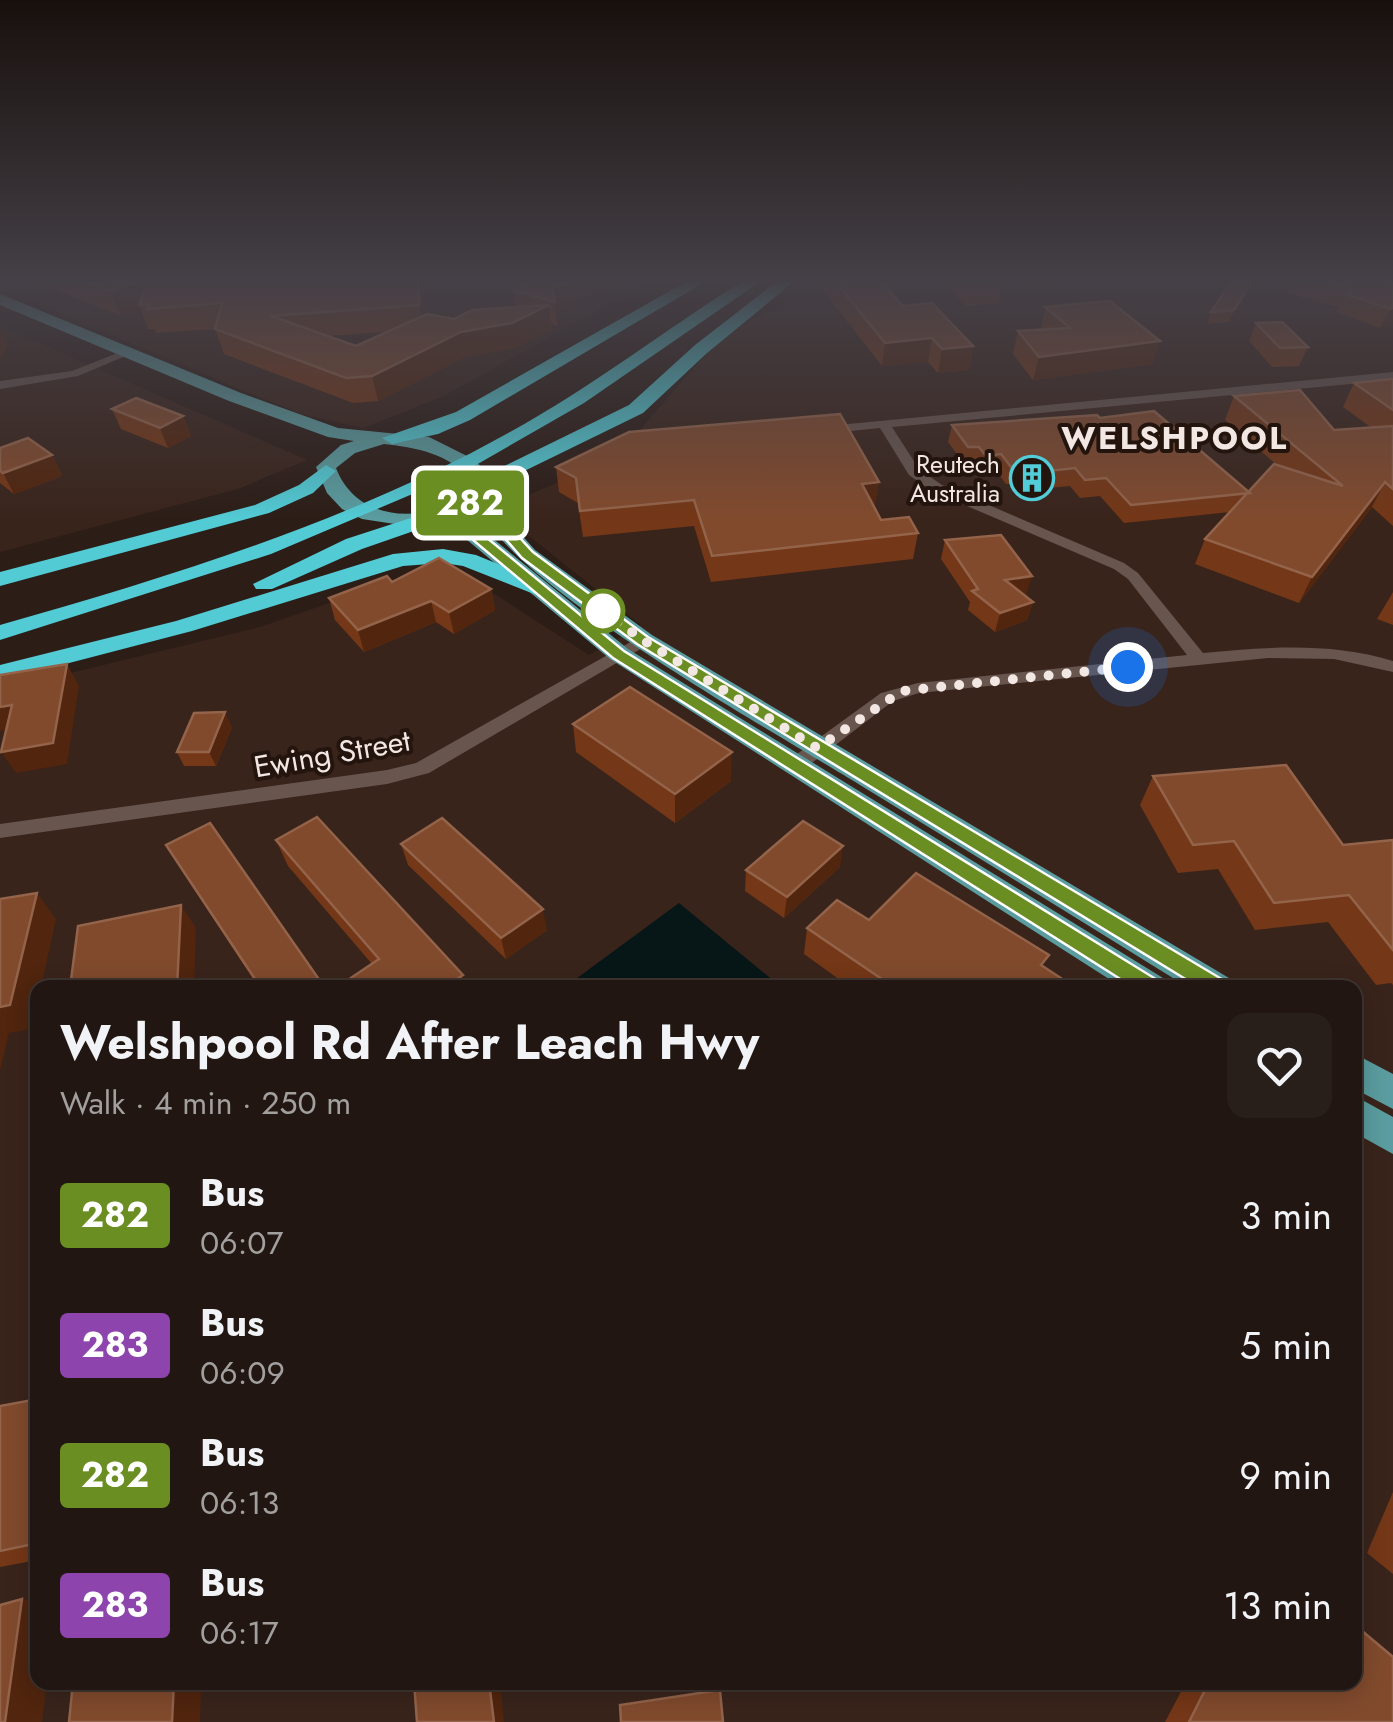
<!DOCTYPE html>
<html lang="en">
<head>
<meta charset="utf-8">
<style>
  :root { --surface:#211611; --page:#291f1a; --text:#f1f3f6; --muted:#a29f9f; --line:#3e3531 }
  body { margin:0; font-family:Jost,sans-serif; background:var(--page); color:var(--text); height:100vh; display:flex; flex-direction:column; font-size:38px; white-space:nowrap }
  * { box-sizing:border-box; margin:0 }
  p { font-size:32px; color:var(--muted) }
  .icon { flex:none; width:55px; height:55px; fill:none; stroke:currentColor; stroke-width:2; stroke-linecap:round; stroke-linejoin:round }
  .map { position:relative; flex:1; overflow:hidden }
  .sheet { position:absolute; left:30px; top:980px; width:1332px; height:710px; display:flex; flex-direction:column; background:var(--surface); border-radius:20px; box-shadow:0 5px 25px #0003,0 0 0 2px var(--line) }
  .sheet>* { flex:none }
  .badge { padding:0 20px; border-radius:8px; font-size:35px; line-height:65px }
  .you { position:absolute; width:50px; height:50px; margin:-25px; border:8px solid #fff; border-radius:50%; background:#1a73e8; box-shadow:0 0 0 15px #1a73e833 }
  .map>.badge { position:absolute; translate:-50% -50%; box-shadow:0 0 0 5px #fff }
  .round { display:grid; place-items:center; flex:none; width:105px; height:105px; border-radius:20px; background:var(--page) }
  .headline { display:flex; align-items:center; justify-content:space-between; height:170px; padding:0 30px }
  h1 { font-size:48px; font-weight:700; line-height:75px }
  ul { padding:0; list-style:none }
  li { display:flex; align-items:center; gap:30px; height:130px; padding:0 30px }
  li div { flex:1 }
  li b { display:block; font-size:38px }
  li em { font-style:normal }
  li .badge { min-width:110px; font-weight:700; text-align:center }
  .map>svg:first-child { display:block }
</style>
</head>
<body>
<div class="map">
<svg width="1393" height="1722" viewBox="0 0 1393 1722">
  <rect width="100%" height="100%" fill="#2c1d17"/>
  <!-- built -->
  <g fill="#39241b" fill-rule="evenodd">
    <polygon points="0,279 654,279 444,396 363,428 301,414 247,392 0,288"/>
    <path d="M807,279h586v1443h-1393v-1032l260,-63 147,-51 61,1 121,78 52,-30 -135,-107 9,-17 101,-44 106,-121 65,-34 -5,-11zM38,988h1317v694h-1317z"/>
    <polygon points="0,326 307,460 238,489 0,552"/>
  </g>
  <!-- water -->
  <polygon fill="#071617" points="679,903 781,987 565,987"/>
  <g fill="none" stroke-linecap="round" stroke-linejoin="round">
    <!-- street -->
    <g fill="#67554e" fill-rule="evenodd">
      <polygon points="125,350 135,352 78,376 0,389 0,381 72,371"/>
      <path d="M1393,372v8l-501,47 27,42 23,16 182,78 14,10 65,80c64,-6 127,-11 190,8v11l-59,-13 -66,-1 -349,35 -26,8 -93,71h-14l-2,-5 2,-5 95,-69 37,-10 269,-28 -59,-76 -14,-10 -182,-78 -23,-16 -29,-47 -59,6 -6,-4 2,-3z"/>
      <polygon points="643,635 651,640 649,644 429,773 387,784 0,838 0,824 387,770 416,763"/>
    </g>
    <!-- primary -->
    <g fill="#5a9c9f" fill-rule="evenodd">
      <path d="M0,294l241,99 97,35 91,9 46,23 17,19 11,35 32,36 117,85 577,343 4,10h-44c-110,-68 -219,-136 -329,-203 -79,-49 -353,-202 -381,-279l-27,13 23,5 153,125 535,329 4,10h-44l-513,-329 -150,-125 -98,-15 -20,-10 -15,-16 -11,-26 25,-22 13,-4 -26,-4 -99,-36 -229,-96zM384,444c34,4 63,9 88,36v11c-43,33 -114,34 -136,-23l19,-15z"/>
      <polygon points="1355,1054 1393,1074 1393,1109 1355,1089"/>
      <polygon points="1355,1096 1393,1117 1393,1154 1355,1133"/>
    </g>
    <!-- highway -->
    <g fill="#52cbd5" fill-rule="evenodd">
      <polygon points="691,279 710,279 470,420 438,434 392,444 382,438 456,412"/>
      <path d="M746,279h18l-180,124 -122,70 -191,81 -271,86v-15c175,-50 351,-104 510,-193 82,-45 156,-103 236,-153z"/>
      <polygon points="780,279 797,279 707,353 643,413 508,479 491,492 477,492 474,488 494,471 629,405 695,345"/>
      <polygon points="326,465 336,471 313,493 269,513 0,586 0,572 255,505 299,485"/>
      <polygon points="423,514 431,515 434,520 431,525 362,549 272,589 256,589 253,584 346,539"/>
      <polygon points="443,549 476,555 542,582 546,587 534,594 463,566 443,563 403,566 192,631 0,681 0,665 176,621 393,554"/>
    </g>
  </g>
  <!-- wall -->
  <g fill="#743717" fill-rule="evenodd">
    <path d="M27,279h418l-24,1 2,36 31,3 61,-12 -2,-17 22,-11h83l-62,33 2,14 -7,-2 1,5 -37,19 -50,9 -87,44 -25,2 -129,-49 -9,-25 -59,4 -1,-4h-7l-8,-21 -20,7zM388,332l-32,14 -27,-10z"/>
    <polygon points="818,279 879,279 903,306 973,346 969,370 938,373 928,362 882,366 818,284"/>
    <polygon points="941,279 1003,279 998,303 966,306"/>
    <polygon points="1265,279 1393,279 1393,323 1380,328 1336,312 1339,307 1286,293 1289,285"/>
    <polygon points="1251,282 1247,294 1229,322 1207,324 1211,312"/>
    <polygon points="1045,307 1153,364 1033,380 1013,354 1018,331 1041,330"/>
    <polygon points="1256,323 1308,347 1299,366 1272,367 1249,341"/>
    <polygon points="1393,379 1393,526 1372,507 1299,603 1195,564 1205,539 1230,512 1124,523 1100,496 1080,498 1070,486 1026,490 1020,483 1006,484 997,472 982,473 975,464 965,465 948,442 952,425 1100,418 1249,492 1277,465 1225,420 1234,396 1334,430 1372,428 1343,407 1354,383"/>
    <polygon points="112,409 183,416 191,436 168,448 121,429"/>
    <polygon points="0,448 52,455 62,476 14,494 0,483"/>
    <polygon points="556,467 875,507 881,520 918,533 913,559 711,582 694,526 583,537 578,503 559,492"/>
    <polygon points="945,540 1026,595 1024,595 1033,602 1027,620 995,632 968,610 970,602 941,559"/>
    <polygon points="392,582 491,589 495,610 454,634 436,622 364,652 335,620 329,598"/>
    <polygon points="1393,592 1393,625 1377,619"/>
    <polygon points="573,724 731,781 675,823 576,752"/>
    <polygon points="232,727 216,766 184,766 177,752"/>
    <polygon points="1153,776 1343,845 1393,840 1393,985 1391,983 1376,985 1328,922 1255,930 1218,869 1178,873 1140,805"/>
    <polygon points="276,840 466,988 372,964 288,866"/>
    <polygon points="401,844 547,930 506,959 408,865"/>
    <polygon points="166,845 325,988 259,988 182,871"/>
    <polygon points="840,867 784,918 745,891 746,870"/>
    <polygon points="869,920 1044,967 1076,988 851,988 804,954 807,928"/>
    <polygon points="38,1399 38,1560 0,1567 0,1406"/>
    <polygon points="1393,1492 1393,1574 1367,1553"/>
    <polygon points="1186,1682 1355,1682 1393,1722 1165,1722"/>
  </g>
  <!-- shaded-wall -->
  <g fill="#51250e">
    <polygon points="144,279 150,279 139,305 140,308 120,315 110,291"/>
    <polygon points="418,279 421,279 424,329 419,305"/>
    <polygon points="572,279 618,279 556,312 552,289"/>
    <polygon points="1033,279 1082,279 1032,284"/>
    <polygon points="1251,282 1247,294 1229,322 1234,310"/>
    <polygon points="549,305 552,329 515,348 465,357 378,401 372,376 461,332"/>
    <polygon points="1393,308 1393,323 1380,328 1390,309"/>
    <polygon points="0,330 8,346 0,358"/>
    <polygon points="932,338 928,362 882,366 885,343"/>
    <polygon points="1160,341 1153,364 1033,380 1039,357"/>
    <polygon points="973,346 969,370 938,373 942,349"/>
    <polygon points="183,416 191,436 168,448 160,428"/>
    <polygon points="52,455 62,476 14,494 3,473"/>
    <polygon points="879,482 875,507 862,484"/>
    <polygon points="1385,482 1372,507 1299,603 1312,577"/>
    <polygon points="1032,576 1026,595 1000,599 1005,580"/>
    <polygon points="491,589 495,610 454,634 449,612"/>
    <polygon points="431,601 436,622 364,652 358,630"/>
    <polygon points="1033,602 1027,620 995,632 1000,613"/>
    <polygon points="67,664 79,686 67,764 16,773 1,752"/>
    <polygon points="12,705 26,727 0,731 0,707"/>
    <polygon points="225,712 232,727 216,766 209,752"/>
    <polygon points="732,752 731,781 675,823 675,794"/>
    <polygon points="843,846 840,867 784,918 787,897"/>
    <polygon points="37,893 56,919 41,988 38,988 38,1003 32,1029 9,1033 0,1071 0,1007"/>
    <polygon points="181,905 196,928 194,988 177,988"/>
    <polygon points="543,909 547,930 506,959 501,938"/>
    <polygon points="463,975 466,988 444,988"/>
    <polygon points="22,1599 38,1602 38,1682 47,1682 42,1722 5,1722"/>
    <polygon points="174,1682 201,1682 200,1722 172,1722"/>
    <polygon points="489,1682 500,1682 504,1722 494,1722"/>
  </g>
  <!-- building -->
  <g fill="#814a2d" stroke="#93634a" stroke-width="2.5">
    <polygon points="78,279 144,279 110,291"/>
    <polygon points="149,279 418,279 419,305 271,316 356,346 427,314 454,319 472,310 549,305 512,323 461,332 372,376 346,378 215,329 222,303 147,309 149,304 139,305"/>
    <polygon points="535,279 572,279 552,289 555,302 513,290"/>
    <polygon points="833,279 879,279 903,306 932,303 973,346 942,349 932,338 885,343"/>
    <polygon points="967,279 1003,279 1003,280 970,282"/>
    <polygon points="1311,279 1393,279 1393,308 1390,309 1345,294 1354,290"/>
    <polygon points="1251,282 1234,310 1211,312 1230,284"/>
    <polygon points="1110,301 1160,341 1039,357 1018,331 1070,328 1045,307"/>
    <polygon points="1282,322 1308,347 1280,348 1256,323"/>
    <polygon points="1393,379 1393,410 1354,383"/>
    <polygon points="1300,390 1334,430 1393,426 1393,489 1385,482 1312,577 1205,539 1274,464 1343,486 1234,396"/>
    <polygon points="136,398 183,416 160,428 112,409"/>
    <polygon points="1154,411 1250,493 1131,505 1106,478 1085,480 1075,468 1030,473 1025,465 1011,467 1001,454 986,456 979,447 968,447 952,425 1097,415 1100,418"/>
    <polygon points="840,414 879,482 862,484 881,520 909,517 918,533 712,556 694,500 580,511 576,478 556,467 629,432"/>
    <polygon points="28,438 52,455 3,473 0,471 0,448"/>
    <polygon points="1001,535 1032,576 1005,580 1033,602 1000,613 972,591 978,589 945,540"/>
    <polygon points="439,558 491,589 449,612 431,601 358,630 329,598 387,576 392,582"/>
    <polygon points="67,664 53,743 1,752 12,705 0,707 0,675"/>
    <polygon points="630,687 732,752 675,794 573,724"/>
    <polygon points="225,712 209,752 177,752 194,713"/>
    <polygon points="1286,765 1343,845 1393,840 1393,950 1349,895 1274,903 1234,841 1193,845 1153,776"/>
    <polygon points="317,817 463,975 444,988 336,988 379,959 276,840"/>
    <polygon points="442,818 543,909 501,938 401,844"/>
    <polygon points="803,821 843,846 787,897 746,870"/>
    <polygon points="210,823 325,988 261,988 166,845"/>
    <polygon points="916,873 1049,955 1041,965 1076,988 895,988 807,928 837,900 869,920"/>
    <polygon points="37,893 10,1005 0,1007 0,899"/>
    <polygon points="181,905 177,988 70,988 78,926"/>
    <polygon points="38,1399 38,1543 0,1551 0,1406"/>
    <polygon points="22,1599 5,1722 0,1722 0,1605"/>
    <polygon points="1355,1625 1393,1657 1393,1722 1189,1722 1209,1682 1355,1682"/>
    <polygon points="73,1682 174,1682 172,1722 69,1722"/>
    <polygon points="414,1682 489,1682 494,1722 417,1722"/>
    <polygon points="720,1690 723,1722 621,1722 620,1705"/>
  </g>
  <!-- sky -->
  <linearGradient id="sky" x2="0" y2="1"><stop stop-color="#18100d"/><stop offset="0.54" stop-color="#454047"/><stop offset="1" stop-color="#454047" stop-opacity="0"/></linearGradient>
  <rect width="1393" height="520" fill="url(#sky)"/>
  <!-- line -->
  <polygon fill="#6b8e23" stroke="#fff" stroke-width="2.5" points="479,487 488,487 499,515 533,552 648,637 1225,981 1228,988 1225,994 1210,994 637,644 522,558 488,519 480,499 459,517 444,520 475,528 624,651 1159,981 1162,988 1159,994 1144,994 613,658 466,534 419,520 449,511"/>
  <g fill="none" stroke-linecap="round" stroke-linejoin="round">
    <!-- walk -->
    <polyline stroke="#f2e7e3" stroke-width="10" stroke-dasharray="0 18" points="603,611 643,640 817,748 902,691 1128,667"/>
  </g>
  <!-- icons -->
  <defs>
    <symbol id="building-ring" viewBox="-11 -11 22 22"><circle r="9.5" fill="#23140e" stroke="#52ccd6" stroke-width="1.5"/><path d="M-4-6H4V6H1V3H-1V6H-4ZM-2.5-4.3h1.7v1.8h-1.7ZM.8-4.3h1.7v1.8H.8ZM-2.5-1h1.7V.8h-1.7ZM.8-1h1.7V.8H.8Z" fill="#52ccd6"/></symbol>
  </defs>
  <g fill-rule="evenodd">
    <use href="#building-ring" x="1007" y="453" width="50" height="50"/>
  </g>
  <!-- markers -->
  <circle fill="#fff" stroke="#6b8e23" stroke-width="5" cx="603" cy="611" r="20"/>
  <g text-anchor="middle" stroke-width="8" stroke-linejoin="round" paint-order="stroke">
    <!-- far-poi labels -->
    <g font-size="25" fill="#f2e7e3" stroke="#23140e" text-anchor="end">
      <text x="1000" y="473">Reutech<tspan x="1000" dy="29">Australia</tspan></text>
    </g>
    <!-- street labels -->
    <g font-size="30" fill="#f2e7e3" stroke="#23140e">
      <text transform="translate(332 754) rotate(-10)" y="10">Ewing Street</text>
    </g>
    <!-- far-district labels -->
    <g font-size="32" font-weight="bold" letter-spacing="2.5" fill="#f2e7e3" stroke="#23140e">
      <text x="1175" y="449">WELSHPOOL</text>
    </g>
  </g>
</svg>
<div class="you" style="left:1128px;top:667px"></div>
<b class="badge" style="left:470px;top:503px;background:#6b8e23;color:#fff">282</b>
<section class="sheet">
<div class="headline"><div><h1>Welshpool Rd After Leach Hwy</h1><p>Walk · 4 min · 250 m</p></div><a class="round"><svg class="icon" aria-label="heart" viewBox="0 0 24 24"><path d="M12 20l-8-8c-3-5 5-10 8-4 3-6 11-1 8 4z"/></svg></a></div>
<ul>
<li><span class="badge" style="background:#6b8e23;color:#fff">282</span><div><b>Bus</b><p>06:07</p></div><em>3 min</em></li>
<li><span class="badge" style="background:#8e44ad;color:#fff">283</span><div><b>Bus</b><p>06:09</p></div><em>5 min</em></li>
<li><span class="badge" style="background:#6b8e23;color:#fff">282</span><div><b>Bus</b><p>06:13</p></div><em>9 min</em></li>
<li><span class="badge" style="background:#8e44ad;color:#fff">283</span><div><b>Bus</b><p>06:17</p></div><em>13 min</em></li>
</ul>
</section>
</div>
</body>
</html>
